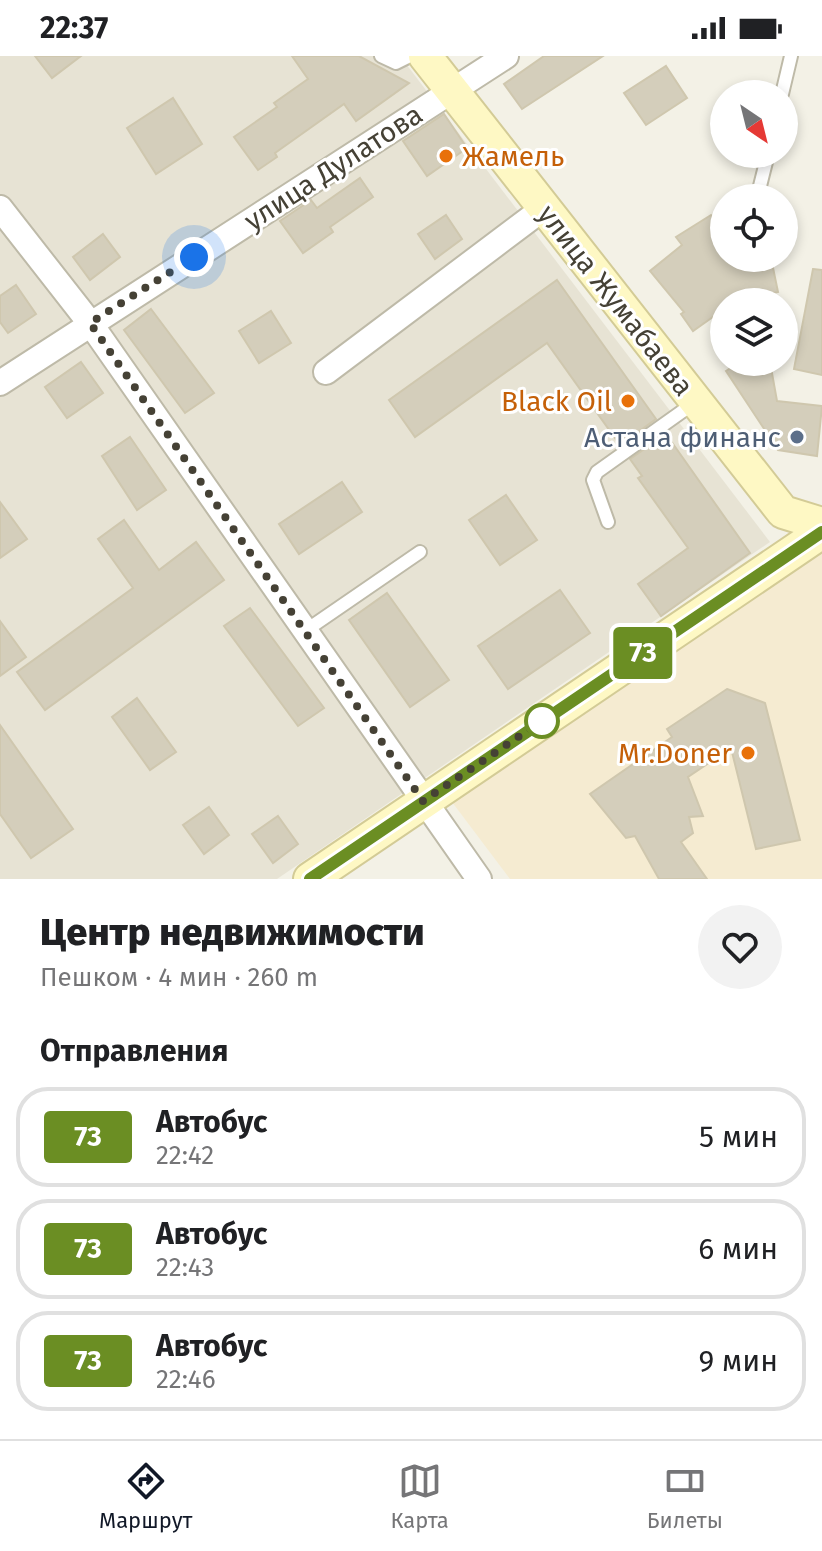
<!DOCTYPE html>
<html lang="ru">
<head>
<meta charset="utf-8">
<style>
  :root { --surface:#fff; --page:#f2f2f2; --text:#202124; --muted:#757577; --line:#e0e0e0; --accent:#111827 }
  body { margin:0; font-family:"Fira Sans",sans-serif; background:var(--page); color:var(--text); height:100vh; display:flex; flex-direction:column; font-size:30px; white-space:nowrap }
  * { box-sizing:border-box; margin:0 }
  p { font-size:26px; color:var(--muted) }
  .icon { flex:none; width:44px; height:44px; fill:none; stroke:currentColor; stroke-width:2; stroke-linecap:round; stroke-linejoin:round }
  .map { position:relative; height:823px; overflow:hidden }
  .panel { display:flex; flex-direction:column; background:var(--surface); flex:1 }
  .panel>* { flex:none }
  .badge { padding:0 16px; border-radius:6px; font-size:28px; line-height:52px }
  .needle { width:52px; rotate:145deg }
  .controls { position:absolute; left:710px; top:24px; display:grid; gap:16px }
  .controls a { display:grid; place-items:center; width:88px; height:88px; border-radius:50%; background:var(--surface); box-shadow:0 4px 12px #0003; font-size:40px }
  .you { position:absolute; width:40px; height:40px; margin:-20px; border:6px solid #fff; border-radius:50%; background:#1a73e8; box-shadow:0 0 0 12px #1a73e833 }
  .map>.badge { position:absolute; translate:-50% -50%; box-shadow:0 0 0 4px #fff }
  h2 { padding:0 40px; font-size:30px; line-height:72px }
  .round { display:grid; place-items:center; flex:none; width:84px; height:84px; border-radius:42px; background:var(--page) }
  .headline { display:flex; align-items:center; justify-content:space-between; height:136px; padding:0 40px }
  h1 { font-size:38px; font-weight:800; line-height:60px }
  ul { padding:0; list-style:none }
  li { display:flex; align-items:center; gap:24px; height:100px; margin:0 16px 12px; padding:0 24px; border:4px solid var(--line); border-radius:32px }
  li div { flex:1 }
  li b { display:block; font-size:30px }
  li em { font-style:normal }
  li .badge { min-width:88px; font-weight:700; text-align:center }
  .status { display:flex; justify-content:space-between; align-items:center; height:56px; padding:0 40px; background:var(--surface); direction:ltr }
  .status svg { height:22px; fill:currentColor }
  .tab-bar { display:flex; justify-content:space-around; align-items:center; height:112px; border-top:2px solid var(--line); background:var(--surface); font-size:22px; color:var(--muted) }
  .tab-bar a { display:grid; justify-items:center; gap:4px }
  .tab-bar .selected { color:var(--accent) }
  .map>svg:first-child { display:block }
</style>
</head>
<body>
<div class="status"><b>22:37</b><svg viewBox="0 0 49 12"><path d="M0 12V9h3v3zM5 12V6h3v6zM10 12V3h3v9zM15 12V0h3v12zM26 1h20v11H26zM47 4h2v5h-2z"/></svg></div>
<div class="map">
<svg width="822" height="823" viewBox="0 0 822 823">
  <rect width="100%" height="100%" fill="#f3f1e6"/>
  <!-- residential -->
  <polygon fill="#e7e3d4" points="0,0 400,0 770,486 277,823 0,823"/>
  <!-- commercial -->
  <polygon fill="#f5ebd1" points="822,495 822,823 510,823 452,746"/>
  <!-- building -->
  <g fill="#d4cebb" stroke="#cfc7ae" stroke-width="2">
    <polygon points="35,0 81,0 52,22"/>
    <polygon points="292,0 359,0 409,27 356,65 344,48 275,97 277,101 258,114 234,81 277,51 274,47 308,23"/>
    <polygon points="544,0 603,0 522,53 504,28"/>
    <polygon points="666,10 687,42 646,69 624,37"/>
    <polygon points="173,42 202,88 156,118 127,72"/>
    <polygon points="444,58 467,92 427,120 403,85"/>
    <polygon points="360,122 373,141 330,171 333,176 303,197 280,165 311,144 317,152"/>
    <polygon points="446,159 462,183 435,203 418,178"/>
    <polygon points="711,159 724,178 724,202 771,202 778,236 724,246 724,253 693,275 681,258 684,256 650,215 682,189 676,181"/>
    <polygon points="103,178 120,201 90,224 73,201"/>
    <polygon points="813,213 822,214 822,319 794,313"/>
    <polygon points="557,224 656,363 620,389 547,287 415,381 389,344"/>
    <polygon points="16,229 36,258 8,277 0,266 0,240"/>
    <polygon points="151,253 214,337 185,357 124,274"/>
    <polygon points="271,255 291,287 259,307 239,275"/>
    <polygon points="81,306 103,337 67,362 45,331"/>
    <polygon points="740,306 770,306 777,345 822,350 817,400 778,394 726,315"/>
    <polygon points="666,378 750,497 661,560 638,528 688,492 638,422 642,420 630,403"/>
    <polygon points="130,381 166,434 137,454 102,400"/>
    <polygon points="342,426 362,456 299,498 279,468"/>
    <polygon points="506,439 537,484 500,509 469,464"/>
    <polygon points="0,446 27,483 0,502"/>
    <polygon points="124,464 159,514 196,486 224,524 45,654 17,616 133,532 98,483"/>
    <polygon points="560,534 590,577 508,633 478,590"/>
    <polygon points="387,537 449,624 410,651 349,564"/>
    <polygon points="250,552 324,652 298,670 224,570"/>
    <polygon points="0,565 26,601 0,620"/>
    <polygon points="727,633 765,647 800,784 756,793 731,692 688,721 703,760 689,761 693,777 681,786 707,823 659,823 635,780 626,782 590,738 672,681 667,673"/>
    <polygon points="137,642 176,696 150,714 112,661"/>
    <polygon points="0,669 73,773 31,802 0,758"/>
    <polygon points="209,751 229,779 204,798 183,769"/>
    <polygon points="278,760 298,788 273,807 252,778"/>
  </g>
  <g fill="none" stroke-linecap="round" stroke-linejoin="round">
    <defs>
      <g id="lane">
        <polyline points="381,0 396,7 410,0"/>
        <polyline points="782,38 791,0"/>
        <polyline points="757,142 768,98"/>
        <polyline points="608,466 593,424 597,416 694,347"/>
        <polyline points="305,575 420,496"/>
      </g>
      <g id="street">
        <polyline points="0,152 90,267 479,823"/>
        <polyline points="326,316 544,152"/>
        <polyline points="0,327 506,0"/>
      </g>
      <g id="secondary">
        <polyline points="425,0 783,456 822,468"/>
        <polyline points="310,823 822,476"/>
      </g>
    </defs>
    <!-- lane casing -->
    <use href="#lane" stroke="#bebaa8" stroke-width="16"/>
    <!-- street casing -->
    <use href="#street" stroke="#bebaa8" stroke-width="28"/>
    <!-- secondary casing -->
    <use href="#secondary" stroke="#d3cb96" stroke-width="36"/>
    <!-- lane -->
    <use href="#lane" stroke="#fff" stroke-width="12"/>
    <!-- street -->
    <use href="#street" stroke="#fff" stroke-width="24"/>
    <!-- secondary -->
    <use href="#secondary" stroke="#fef8c4" stroke-width="32"/>
  </g>
  <g fill="none" stroke-linecap="round" stroke-linejoin="round">
    <defs>
      <polyline id="line" points="310,823 822,476"/>
    </defs>
    <!-- line casing -->
    <use href="#line" stroke="#fff" stroke-width="18"/>
    <!-- line -->
    <use href="#line" stroke="#6b8e23" stroke-width="12"/>
    <!-- walk -->
    <polyline stroke="#454135" stroke-width="8" stroke-dasharray="0 14.4" points="194,201 90,267 423,745 548,661 542,665"/>
  </g>
  <!-- markers -->
  <g fill="#e8710a" stroke="#fff" stroke-width="3">
    <circle cx="446" cy="100" r="8"/>
    <circle cx="628" cy="345" r="8"/>
    <circle cx="748" cy="697" r="8"/>
  </g>
  <circle fill="#5c6f8a" stroke="#fff" stroke-width="3" cx="797" cy="381" r="8"/>
  <circle fill="#fff" stroke="#6b8e23" stroke-width="4" cx="542" cy="665" r="16"/>
  <g text-anchor="middle" stroke-width="6" stroke-linejoin="round" paint-order="stroke">
    <!-- food labels -->
    <g font-size="28" fill="#c56008" stroke="#fff" text-anchor="end">
      <text x="462" y="110" text-anchor="start">Жамель</text>
      <text x="612" y="355">Black Oil</text>
      <text x="732" y="707">Mr.Doner</text>
    </g>
    <!-- street labels -->
    <g font-size="28" fill="#454135" stroke="#fff">
      <text transform="translate(333 111) rotate(-33)" y="10">улица Дулатова</text>
      <text transform="translate(616 244) rotate(52)" y="10">улица Жумабаева</text>
    </g>
    <!-- service labels -->
    <g font-size="28" fill="#4e5e75" stroke="#fff" text-anchor="end">
      <text x="781" y="391">Астана финанс</text>
    </g>
  </g>
</svg>
<div class="controls">
<a><svg class="needle" viewBox="-14 -14 28 28"><path d="M0-13l5 13h-10z" fill="#e53935"/><path d="M0 13l5-13h-10z" fill="#757577"/></svg></a>
<a><svg class="icon" aria-label="locate" viewBox="0 0 24 24"><circle cx="12" cy="12" r="6"/><path d="M12 2v4M12 18v4M2 12h4M18 12h4"/></svg></a>
<a><svg class="icon" aria-label="layers" viewBox="0 0 24 24"><path d="M12 4l9 5-9 5-9-5zM3 14l9 5 9-5"/></svg></a>
</div>
<div class="you" style="left:194px;top:201px"></div>
<b class="badge" style="left:643px;top:597px;background:#6b8e23;color:#fff">73</b>
</div>
<section class="panel">
<div class="headline"><div><h1>Центр недвижимости</h1><p>Пешком · 4 мин · 260 m</p></div><a class="round"><svg class="icon" aria-label="heart" viewBox="0 0 24 24"><path d="M12 20l-8-8c-3-5 5-10 8-4 3-6 11-1 8 4z"/></svg></a></div>
<h2>Отправления</h2>
<ul>
<li><span class="badge" style="background:#6b8e23;color:#fff">73</span><div><b>Автобус</b><p>22:42</p></div><em>5 мин</em></li>
<li><span class="badge" style="background:#6b8e23;color:#fff">73</span><div><b>Автобус</b><p>22:43</p></div><em>6 мин</em></li>
<li><span class="badge" style="background:#6b8e23;color:#fff">73</span><div><b>Автобус</b><p>22:46</p></div><em>9 мин</em></li>
</ul>
</section>
<nav class="tab-bar">
<a class="selected"><svg class="icon" aria-label="directions" viewBox="0 0 24 24"><path d="M12 3l9 9-9 9-9-9zM9 14v-3h6M13 9l2 2-2 2"/></svg>Маршрут</a>
<a><svg class="icon" aria-label="map" viewBox="0 0 24 24"><path d="M3 6l6-2 6 2 6-2v14l-6 2-6-2-6 2zM9 4v14M15 6v14"/></svg>Карта</a>
<a><svg class="icon" aria-label="tickets" viewBox="0 0 24 24"><path d="M3 7h18v10H3zM15 7v10"/></svg>Билеты</a>
</nav>
</body>
</html>
